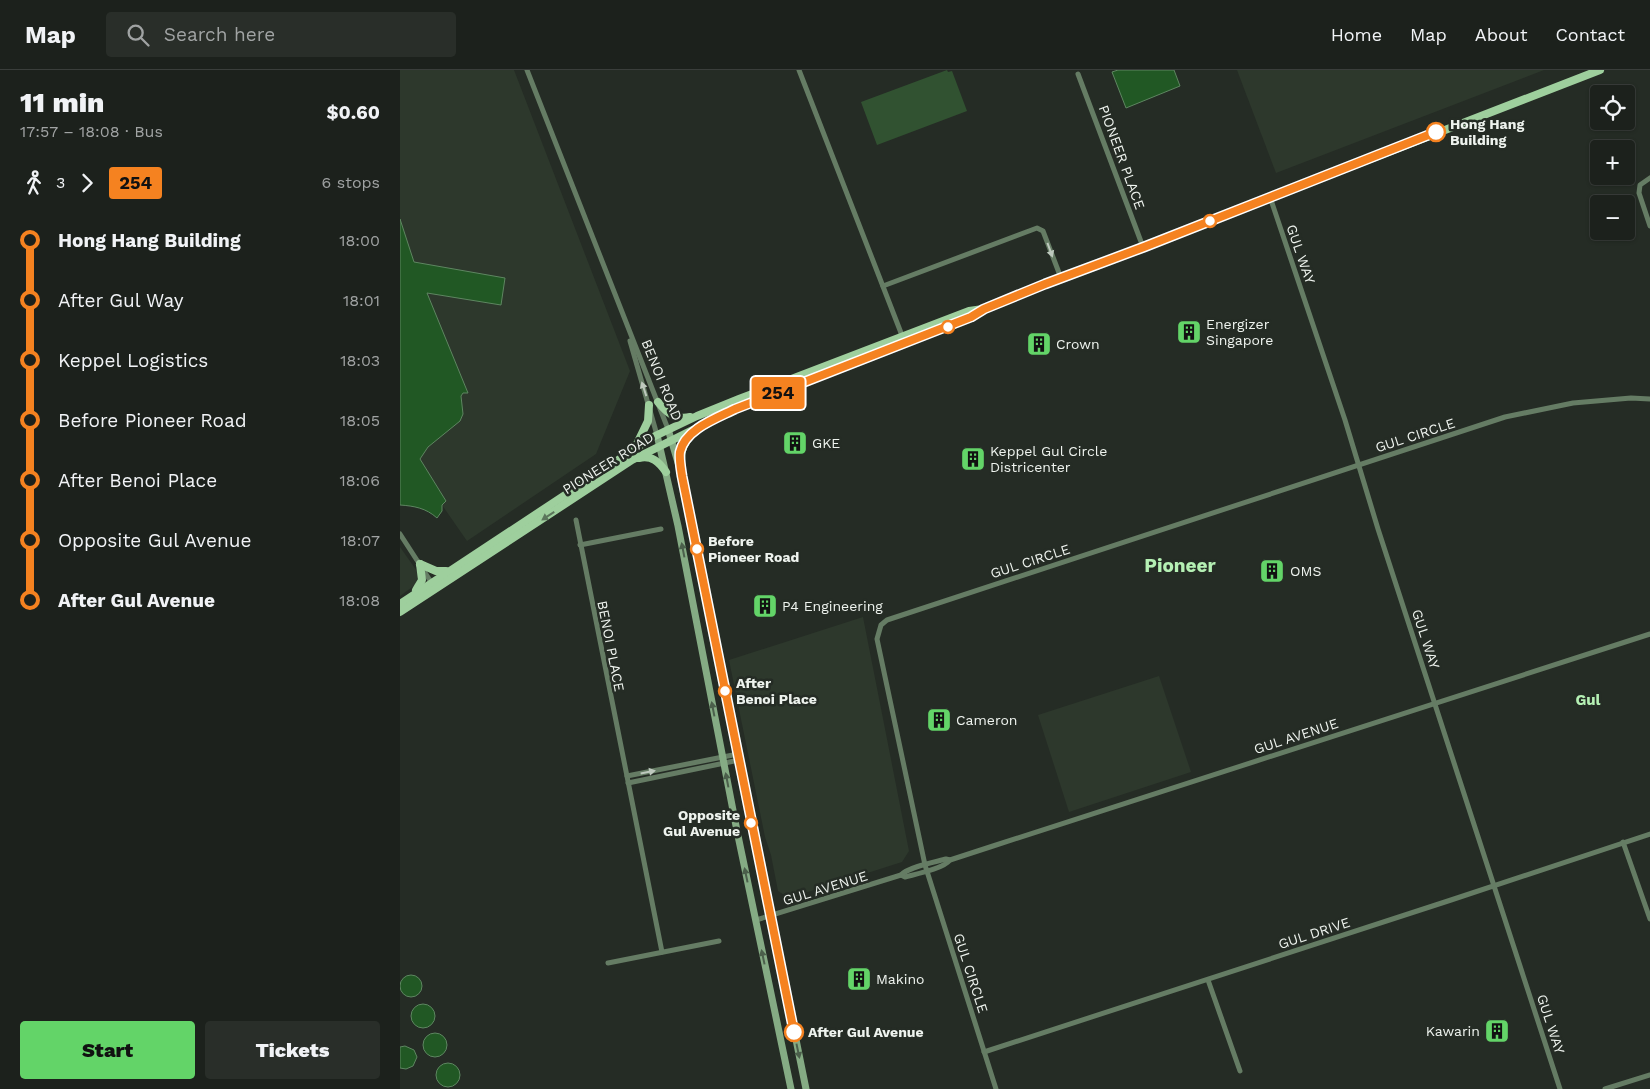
<!DOCTYPE html>
<html lang="en">
<head>
<meta charset="utf-8">
<style>
  :root { --surface:#1c211c; --page:#292e29; --text:#f1f3f6; --muted:#a0a3a3; --line:#3a3e3b; --accent:#63d468 }
  body { margin:0; font-family:"Work Sans",sans-serif; background:var(--page); color:var(--text); height:100vh; display:flex; flex-direction:column; font-size:19px; white-space:nowrap }
  * { box-sizing:border-box; margin:0 }
  p { font-size:16px; color:var(--muted) }
  .icon { flex:none; width:28px; height:28px; fill:none; stroke:currentColor; stroke-width:2; stroke-linecap:round; stroke-linejoin:round }
  .map { position:relative; flex:1; overflow:hidden }
  .panel { display:flex; flex-direction:column; background:var(--surface); width:400px }
  .panel>* { flex:none }
  .badge { padding:0 10px; border-radius:4px; font-size:18px; line-height:32px }
  .controls { position:absolute; left:1190px; top:15px; display:grid; gap:10px }
  .controls a { display:grid; place-items:center; width:45px; height:45px; border-radius:5px; background:var(--surface); box-shadow:0 1px 4px #0004,0 0 0 1px var(--line); font-size:25px }
  .map>.badge { position:absolute; translate:-50% -50%; box-shadow:0 0 0 2px #fff }
  .legs { display:flex; align-items:center; gap:8px; height:55px; padding:0 20px; font-size:16px }
  .legs p { margin-inline-start:auto }
  .headline { display:flex; align-items:center; justify-content:space-between; height:85px; padding:0 20px }
  h1 { font-size:28px; font-weight:800; line-height:38px }
  .action { display:flex; gap:10px; margin-top:auto; padding:10px 20px }
  .action a { flex:1; height:58px; border-radius:5px; background:var(--accent); color:#111; font-size:20px; font-weight:800; line-height:58px; text-align:center }
  .action a+a { background:var(--page); color:var(--text) }
  ul { padding:0 20px; list-style:none }
  li { display:flex; align-items:center; gap:18px; height:60px; font-size:19px }
  li i { display:grid; place-items:center; width:8px; height:100%; margin:0 6px; background:currentColor }
  li i::after { content:''; width:12px; height:12px; margin:-6px; border:4px solid; border-radius:50%; background:var(--surface) }
  li p { margin-inline-start:auto }
  li:first-child i { background:linear-gradient(#0000 50%,currentColor 0) }
  li:last-child i { background:linear-gradient(currentColor 50%,#0000 0) }
  header { display:flex; align-items:center; gap:30px; box-sizing:border-box; height:70px; padding:0 25px; background:var(--surface); border-bottom:1px solid var(--line) }
  header strong { font-size:24px }
  nav { display:flex; gap:28px; margin-inline-start:auto; font-size:18px }
  .search { width:350px; height:45px; background:var(--page); display:flex; align-items:center; gap:12px; box-sizing:border-box; padding:0 18px; border-radius:5px; color:var(--muted); font-size:19px }
  main { display:flex; flex:1; min-height:0 }
  .map>svg:first-child { display:block }
</style>
</head>
<body>
<header>
<strong>Map</strong>
<div class="search"><svg class="icon" aria-label="search" viewBox="0 0 24 24"><circle cx="10" cy="10" r="6"/><path d="M15 15l6 6"/></svg>Search here</div>
<nav><a>Home</a><a>Map</a><a>About</a><a>Contact</a></nav>
</header>
<main>
<section class="panel">
<div class="headline"><div><h1>11 min</h1><p>17:57 – 18:08 · Bus</p></div><b>$0.60</b></div>
<div class="legs"><svg class="icon" aria-label="walk" viewBox="0 0 24 24"><circle cx="13" cy="4" r="2"/><path d="M13 8l-2 6 4 7M11 14l-3 7M7 12l3-4h3l4 4"/></svg>3<svg class="icon" aria-label="forward" viewBox="0 0 24 24"><path d="M9 5l7 7-7 7"/></svg><b class="badge" style="background:#f58220;color:#111">254</b><p>6 stops</p></div>
<ul>
<li><i style="color:#f58220"></i><b>Hong Hang Building</b><p>18:00</p></li>
<li><i style="color:#f58220"></i><span>After Gul Way</span><p>18:01</p></li>
<li><i style="color:#f58220"></i><span>Keppel Logistics</span><p>18:03</p></li>
<li><i style="color:#f58220"></i><span>Before Pioneer Road</span><p>18:05</p></li>
<li><i style="color:#f58220"></i><span>After Benoi Place</span><p>18:06</p></li>
<li><i style="color:#f58220"></i><span>Opposite Gul Avenue</span><p>18:07</p></li>
<li><i style="color:#f58220"></i><b>After Gul Avenue</b><p>18:08</p></li>
</ul>
<div class="action"><a>Start</a><a>Tickets</a></div>
</section>
<div class="map">
<svg width="1250" height="1019" viewBox="0 0 1250 1019">
  <rect width="100%" height="100%" fill="#252c25"/>
  <!-- built -->
  <g fill="#2d382c">
    <polygon points="0,0 114,0 230,301 196,384 67,471 42,435 46,431 20,389 28,377 63,344 61,326 63,323 68,323 26,222 101,235 14,192 0,152"/>
    <polygon points="837,0 1144,0 876,103"/>
    <polygon points="0,477 19,504 15,515 0,526"/>
    <polygon points="463,547 509,781 502,792 389,828 378,821 371,785 365,767 329,590"/>
    <polygon points="759,606 791,702 669,742 638,645"/>
  </g>
  <!-- green -->
  <polygon fill="#315231" points="547,0 548,2 552,1 567,41 477,75 461,32"/>
  <!-- water -->
  <g fill="#215824" stroke="#5e8661">
    <polygon points="718,0 774,0 780,16 726,38 712,2"/>
    <path d="M0,149l14,43 91,16 -4,27 -74,-12 41,100h-5l-2,3 2,18 -3,7 -32,26 -8,12 26,42 -4,4v6l-5,7c-11,-10 -23,-12 -37,-13z"/>
    <circle cx="11" cy="916" r="11"/>
    <circle cx="23" cy="946" r="12"/>
    <circle cx="35" cy="975" r="12"/>
    <polygon points="5,976 14,980 17,987 13,996 6,999 0,998 0,977"/>
    <circle cx="48" cy="1005" r="12"/>
  </g>
  <g fill="none" stroke-linecap="round" stroke-linejoin="round">
    <!-- minor -->
    <g stroke="#657c64" stroke-width="5">
      <polyline points="127,0 268,359"/>
      <polyline points="399,0 503,268"/>
      <polyline points="678,4 743,177"/>
      <polyline points="1250,108 1240,115 1239,123 1250,156"/>
      <polyline points="870,127 945,350 978,459 1160,1019"/>
      <polyline points="483,216 637,158 643,161 661,208"/>
      <polyline points="230,271 257,365"/>
      <polyline points="176,450 262,882"/>
      <polyline points="0,464 33,515"/>
      <polyline points="180,475 261,459"/>
      <polyline points="227,706 338,684"/>
      <polyline points="228,713 339,690"/>
      <polyline points="1223,772 1250,849"/>
      <path d="M501,805l4,2c11,-3 38,-8 45,-17l43,-14 657,-212"/>
      <path d="M356,850l145,-45c7,-8 34,-13 45,-16l4,1"/>
      <polyline points="208,893 319,871"/>
      <polyline points="808,910 840,1001"/>
      <polyline points="584,982 1051,830 1250,764"/>
      <polyline points="596,1019 525,795 477,569 481,555 487,550 1105,347 1173,333 1231,328 1250,329"/>
      <polyline points="1205,1019 1250,1005"/>
    </g>
    <!-- secondary -->
    <g stroke="#85ab84" stroke-width="7">
      <polyline points="268,359 282,406 406,1019"/>
      <polyline points="257,365 278,456 337,761 391,1019"/>
    </g>
    <!-- primary -->
    <g stroke="#9ecf9d" stroke-width="8">
      <path d="M258,332c9,11 17,18 32,15"/>
      <polyline points="234,380 248,351 249,335"/>
      <path d="M239,388c13,-3 20,4 27,14"/>
      <path d="M282,406c-2,-22 -3,-29 14,-46"/>
      <polyline points="20,494 36,501 46,501"/>
      <polyline points="16,520 22,510 20,494"/>
      <polyline points="0,534 253,367 297,346 339,329 569,241 583,239 1200,0"/>
      <polyline points="0,542 232,390 335,339 571,247 580,241"/>
    </g>
  </g>
  <!-- one-way arrows -->
  <defs><path id="oneway-solid" d="M-6-.8H1V-3.2L6.5 0L1 3.2V.8H-6Z" transform="scale(1.25)"/></defs>
  <g fill="#bec9be">
    <use href="#oneway-solid" transform="translate(650 180) rotate(70)"/>
    <use href="#oneway-solid" transform="translate(244 319) rotate(-108)"/>
    <use href="#oneway-solid" transform="translate(248 702) rotate(-11)"/>
  </g>
  <use fill="#5b755b" href="#oneway-solid" transform="translate(148 446) rotate(147)"/>
  <g fill="#4b5f4b">
    <use href="#oneway-solid" transform="translate(283 480) rotate(-101)"/>
    <use href="#oneway-solid" transform="translate(313 639) rotate(-101)"/>
    <use href="#oneway-solid" transform="translate(327 710) rotate(-101)"/>
    <use href="#oneway-solid" transform="translate(346 805) rotate(-102)"/>
    <use href="#oneway-solid" transform="translate(363 887) rotate(-102)"/>
    <use href="#oneway-solid" transform="translate(398 981) rotate(78)"/>
  </g>
  <g fill="none" stroke-linecap="round" stroke-linejoin="round">
    <defs>
      <path id="line-1" d="M394,962l-112,-556c-1,-7 -3,-17 -2,-24 5,-23 37,-34 55,-43l236,-92 13,-8 61,-25 99,-37 292,-115"/>
    </defs>
    <!-- line-1 casing -->
    <use href="#line-1" stroke="#fff" stroke-width="11"/>
    <!-- line-1 -->
    <use href="#line-1" stroke="#f58220" stroke-width="8"/>
  </g>
  <!-- icons -->
  <defs>
    <symbol id="building-square" viewBox="-11 -11 22 22"><rect x="-9" y="-9" width="18" height="18" rx="4" fill="#63d468" stroke="#252c25"/><path d="M-4-6H4V6H1V3H-1V6H-4ZM-2.5-4.3h1.7v1.8h-1.7ZM.8-4.3h1.7v1.8H.8ZM-2.5-1h1.7V.8h-1.7ZM.8-1h1.7V.8H.8Z" fill="#111"/></symbol>
  </defs>
  <g fill-rule="evenodd">
    <use href="#building-square" x="775" y="248" width="28" height="28"/>
    <use href="#building-square" x="625" y="260" width="28" height="28"/>
    <use href="#building-square" x="381" y="359" width="28" height="28"/>
    <use href="#building-square" x="559" y="375" width="28" height="28"/>
    <use href="#building-square" x="858" y="487" width="28" height="28"/>
    <use href="#building-square" x="351" y="522" width="28" height="28"/>
    <use href="#building-square" x="525" y="636" width="28" height="28"/>
    <use href="#building-square" x="445" y="895" width="28" height="28"/>
    <use href="#building-square" x="1083" y="947" width="28" height="28"/>
  </g>
  <!-- markers -->
  <g fill="#fff" stroke="#f58220" stroke-width="2.5">
    <circle cx="1036" cy="62" r="9"/>
    <circle cx="810" cy="151" r="6"/>
    <circle cx="548" cy="257" r="6"/>
    <circle cx="297" cy="479" r="6"/>
    <circle cx="325" cy="621" r="6"/>
    <circle cx="351" cy="753" r="6"/>
    <circle cx="394" cy="962" r="9"/>
  </g>
  <g text-anchor="middle" stroke-width="5" stroke-linejoin="round" paint-order="stroke">
    <!-- stop labels -->
    <g font-size="14" font-weight="bold" fill="#eef3ee" stroke="#252c25" text-anchor="start">
      <text x="1050" y="59">Hong Hang<tspan x="1050" dy="16">Building</tspan></text>
      <text x="308" y="476">Before<tspan x="308" dy="16">Pioneer Road</tspan></text>
      <text x="336" y="618">After<tspan x="336" dy="16">Benoi Place</tspan></text>
      <text x="340" y="750" text-anchor="end">Opposite<tspan x="340" dy="16">Gul Avenue</tspan></text>
      <text x="408" y="967">After Gul Avenue</text>
    </g>
    <!-- street labels -->
    <g font-size="14" fill="#eef3ee" stroke="#252c25">
      <text transform="translate(722 87) rotate(70)" y="5">PIONEER PLACE</text>
      <text transform="translate(901 184) rotate(71)" y="5">GUL WAY</text>
      <text transform="translate(262 310) rotate(68)" y="5">BENOI ROAD</text>
      <text transform="translate(1015 365) rotate(-18)" y="5">GUL CIRCLE</text>
      <text transform="translate(208 393) rotate(-32)" y="5">PIONEER ROAD</text>
      <text transform="translate(630 491) rotate(-18)" y="5">GUL CIRCLE</text>
      <text transform="translate(1026 569) rotate(72)" y="5">GUL WAY</text>
      <text transform="translate(211 576) rotate(79)" y="5">BENOI PLACE</text>
      <text transform="translate(896 666) rotate(-18)" y="5">GUL AVENUE</text>
      <text transform="translate(425 818) rotate(-17)" y="5">GUL AVENUE</text>
      <text transform="translate(914 863) rotate(-18)" y="5">GUL DRIVE</text>
      <text transform="translate(571 903) rotate(72)" y="5">GUL CIRCLE</text>
      <text transform="translate(1151 954) rotate(72)" y="5">GUL WAY</text>
    </g>
    <!-- poi labels -->
    <g font-size="14" fill="#eef3ee" stroke="#252c25" text-anchor="start">
      <text x="806" y="259">Energizer<tspan x="806" dy="16">Singapore</tspan></text>
      <text x="656" y="279">Crown</text>
      <text x="412" y="378">GKE</text>
      <text x="590" y="386">Keppel Gul Circle<tspan x="590" dy="16">Districenter</tspan></text>
      <text x="890" y="506">OMS</text>
      <text x="382" y="541">P4 Engineering</text>
      <text x="556" y="655">Cameron</text>
      <text x="476" y="914">Makino</text>
      <text x="1080" y="966" text-anchor="end">Kawarin</text>
    </g>
    <!-- neighbourhood labels -->
    <g font-size="15" font-weight="bold" fill="#b5f0b4" stroke="#252c25">
      <text x="1188" y="635">Gul</text>
    </g>
    <!-- district labels -->
    <g font-size="19" font-weight="bold" fill="#b5f0b4" stroke="#252c25">
      <text x="780" y="502">Pioneer</text>
    </g>
  </g>
</svg>
<div class="controls">
<a><svg class="icon" aria-label="locate" viewBox="0 0 24 24"><circle cx="12" cy="12" r="6"/><path d="M12 2v4M12 18v4M2 12h4M18 12h4"/></svg></a>
<a>+</a>
<a>−</a>
</div>
<b class="badge" style="left:378px;top:323px;background:#f58220;color:#111">254</b>
</div>
</main>
</body>
</html>
